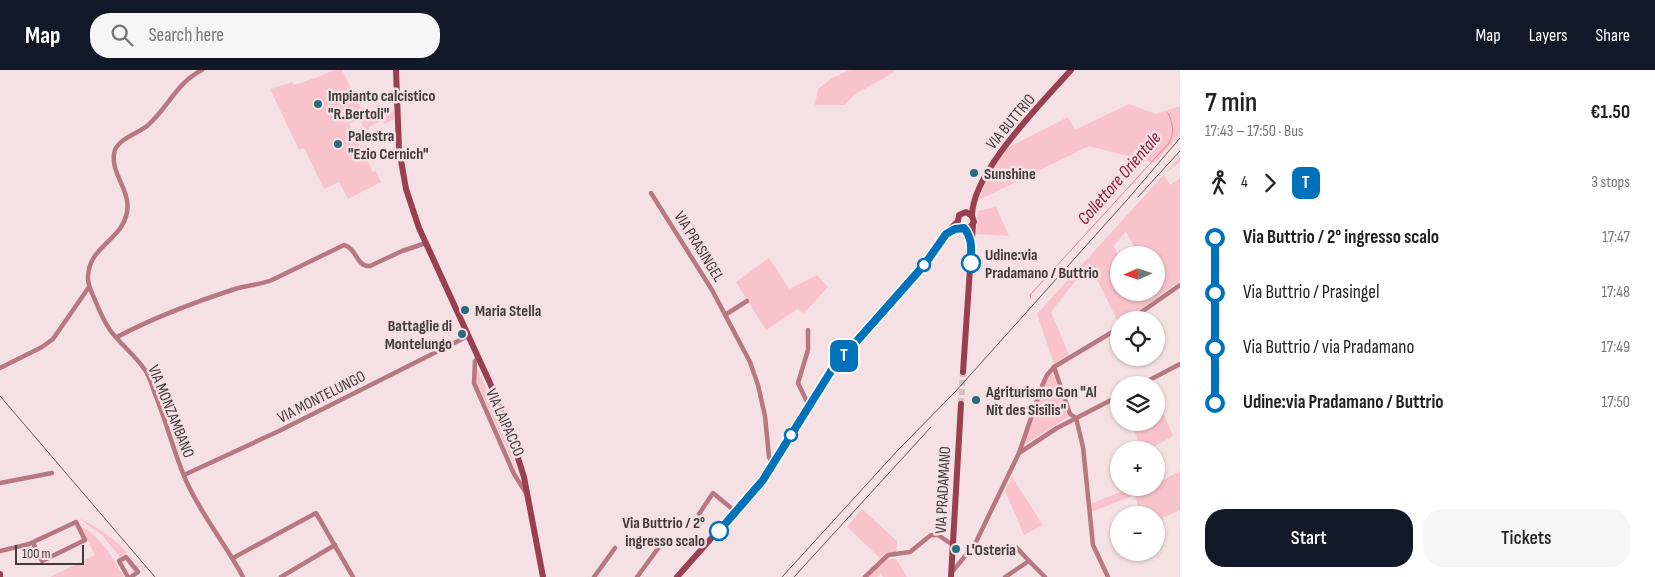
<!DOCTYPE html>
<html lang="en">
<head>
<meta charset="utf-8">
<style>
  :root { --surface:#fff; --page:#f6f6f6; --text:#222; --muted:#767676; --accent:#111827 }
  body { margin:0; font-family:"Sofia Sans Condensed",sans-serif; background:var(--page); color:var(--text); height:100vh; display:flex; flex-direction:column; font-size:19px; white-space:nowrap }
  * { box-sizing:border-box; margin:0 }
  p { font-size:16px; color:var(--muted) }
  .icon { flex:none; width:28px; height:28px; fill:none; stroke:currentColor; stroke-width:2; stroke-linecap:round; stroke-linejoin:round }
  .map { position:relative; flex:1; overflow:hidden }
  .sheet { display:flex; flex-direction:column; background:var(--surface); width:475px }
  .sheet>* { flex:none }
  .badge { padding:0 10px; border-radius:8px; font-size:18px; line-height:32px }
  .needle { width:32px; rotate:267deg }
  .buttons { position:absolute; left:1110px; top:176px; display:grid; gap:10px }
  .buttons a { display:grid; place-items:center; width:55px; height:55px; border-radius:50%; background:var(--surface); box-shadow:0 1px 4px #0004; font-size:25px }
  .scale { position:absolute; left:15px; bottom:12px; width:69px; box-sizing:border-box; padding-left:5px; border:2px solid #423b3b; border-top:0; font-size:14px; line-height:18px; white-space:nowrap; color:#423b3b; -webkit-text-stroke:4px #f5e1e3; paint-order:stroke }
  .map>.badge { position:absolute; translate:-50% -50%; box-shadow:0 0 0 2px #fff }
  .legs { display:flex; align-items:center; gap:8px; height:55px; padding:0 25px; font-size:16px }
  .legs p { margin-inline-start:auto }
  .summary { display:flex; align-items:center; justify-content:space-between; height:85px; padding:0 25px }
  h1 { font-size:28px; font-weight:600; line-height:38px }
  .action { display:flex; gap:10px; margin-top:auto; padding:10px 25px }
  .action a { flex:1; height:58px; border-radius:20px; background:var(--accent); color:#fff; font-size:20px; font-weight:600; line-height:58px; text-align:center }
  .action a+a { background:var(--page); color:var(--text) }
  ul { padding:0 25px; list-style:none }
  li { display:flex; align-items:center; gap:18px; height:55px; font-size:19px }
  li i { display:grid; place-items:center; width:8px; height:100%; margin:0 6px; background:currentColor }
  li i::after { content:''; width:12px; height:12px; margin:-6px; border:4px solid; border-radius:50%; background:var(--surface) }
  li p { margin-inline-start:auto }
  li:first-child i { background:linear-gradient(#0000 50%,currentColor 0) }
  li:last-child i { background:linear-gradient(currentColor 50%,#0000 0) }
  header { display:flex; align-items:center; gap:30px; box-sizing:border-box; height:70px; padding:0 25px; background:var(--accent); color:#fff }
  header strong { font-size:24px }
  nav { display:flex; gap:28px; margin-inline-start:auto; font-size:18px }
  .search { width:350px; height:45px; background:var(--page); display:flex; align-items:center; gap:12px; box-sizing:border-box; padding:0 18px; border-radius:20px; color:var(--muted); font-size:19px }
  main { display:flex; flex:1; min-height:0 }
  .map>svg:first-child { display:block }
</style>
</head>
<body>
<header>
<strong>Map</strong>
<div class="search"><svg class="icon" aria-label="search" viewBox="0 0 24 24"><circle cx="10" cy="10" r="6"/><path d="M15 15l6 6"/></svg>Search here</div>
<nav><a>Map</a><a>Layers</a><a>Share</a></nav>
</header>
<main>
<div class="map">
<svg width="1180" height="507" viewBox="0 0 1180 507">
  <rect width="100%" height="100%" fill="#f5e1e3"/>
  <!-- green -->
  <g fill="#f8c3ca" fill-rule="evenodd">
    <polygon points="334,0 342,0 367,50 394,41 393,50 384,54 382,50 369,57 369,59 365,61 366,63 364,65 362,60 364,58 359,49 349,54 354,65 357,63 362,72 359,74 373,102 376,101 381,112 348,129 339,112 324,119 304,78 299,80 270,19 292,12 294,15 318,7"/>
    <polygon points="850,0 893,0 894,2 854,25 845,35 815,35 818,19 832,8"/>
    <polygon points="1129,34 1156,44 1180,36 1180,64 1155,93 1089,76 979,130 986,110 1003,80 1068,47 1075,60"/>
    <path d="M1180,87v5l-16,12 6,11 10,-7v103l-54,39h-7v4l-30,-61 -38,49 18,43 -15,9 -17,-50zM1126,161l12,24h18v11l2,5 -2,3v18l-13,1 -5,3 -2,-3 -17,-1v-35l-5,-11z"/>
    <polygon points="996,137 1009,166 976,164 978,141"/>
    <polygon points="769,188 789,219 817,205 828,217 804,243 798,239 766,260 736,212"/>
    <polygon points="476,295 501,353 519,406 476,311"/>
    <polygon points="1050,304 1054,306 1068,347 1026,374 1024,373 1044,316"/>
    <polygon points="1163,343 1173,366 1148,380 1142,380 1133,357 1142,353 1156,352 1156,346"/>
    <polygon points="1180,401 1180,440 1156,451 1156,445 1141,445 1135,425 1091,442 1090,434 1131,418 1156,418 1156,411 1158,413"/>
    <polygon points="1012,407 1043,455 1024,465 1005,421"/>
    <polygon points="862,439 897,471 896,482 886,482 880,488 847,457"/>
    <path d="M78,448c27,12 47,30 67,52l-1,1 -16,-19 -8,5 -18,-22z"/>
    <path d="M80,456c20,8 33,33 44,51h-74l45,-22z"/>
    <polygon points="887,489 896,489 907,507 883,507 881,503 877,507 867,507"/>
  </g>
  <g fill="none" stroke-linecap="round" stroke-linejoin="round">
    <!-- stream -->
    <path stroke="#e58696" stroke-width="1" d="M1031,228l-1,-3 139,-152c6,-11 4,-19 -1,-30"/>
    <!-- secondary-tunnel -->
    <polyline stroke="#d1c0c1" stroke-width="6" stroke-dasharray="6 3" stroke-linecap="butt" points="961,334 963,302"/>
    <!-- street -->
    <g stroke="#b77882" stroke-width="4.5">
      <path d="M202,0c-26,13 -34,38 -55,56 -10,8 -32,14 -33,28 -3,20 17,37 13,58 -5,29 -39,34 -39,66 0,8 4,15 7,22 4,10 9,21 15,30 10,14 25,25 35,40 5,7 7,16 10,24 11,27 18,55 29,82 15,36 41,67 59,101"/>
      <polyline points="651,123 712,220 750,292 758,315 765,346 769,387 773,395"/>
      <polyline points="725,245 747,231"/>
      <polyline points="1130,250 1180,215"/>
      <polyline points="808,260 808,280 798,313 809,336"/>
      <path d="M117,267c36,-19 78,-35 118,-48 12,-4 25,-4 37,-9l72,-35c13,3 12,22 26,21l32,-15 24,-8"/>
      <polyline points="478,288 475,291 474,313 514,404 526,423"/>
      <polyline points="1054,297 1070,344 1076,348"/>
      <polyline points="0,298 42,277 53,269 89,217"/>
      <polyline points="1140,315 1180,294"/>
      <polyline points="1076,348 1083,377 1093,475 1108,507"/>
      <polyline points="1019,383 1057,358 1119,326"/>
      <polyline points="184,405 279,361 468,266"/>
      <polyline points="0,413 52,403"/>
      <polyline points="699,444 713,423 736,442"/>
      <polyline points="1017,478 1029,491"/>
      <polyline points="0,481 29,474 76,452 85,470 42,491 33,473"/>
      <polyline points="233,488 316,443 353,507"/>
      <polyline points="952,502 975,474 1019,383 1042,316 1047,305 1054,297 1119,258"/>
      <polyline points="128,507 119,491 126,487 138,502 131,507"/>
      <polyline points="281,507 335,475"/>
      <polyline points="594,507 615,478"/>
      <polyline points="637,507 662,473"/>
      <polyline points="865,507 888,485 910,482 931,465 938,465 953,475"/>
      <polyline points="1005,507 1029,491 1045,507"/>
    </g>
    <!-- secondary -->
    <g stroke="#993f52" stroke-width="6">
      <polyline points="396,0 399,79 406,119 419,158 490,313 512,369 524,407 543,507"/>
      <path d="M972,146c0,-44 70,-113 99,-146"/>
      <polyline points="963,302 973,154"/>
      <polyline points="0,504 0,507"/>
      <polyline points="677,507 763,410 827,307 925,194 949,160 958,151 959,145 966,142 972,146 974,152 970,157 955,159 946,164"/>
      <polyline points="951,507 961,334"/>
    </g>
    <!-- rail -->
    <g stroke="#63595a" stroke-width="1">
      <polyline points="1138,127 1180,81"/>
      <polyline points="0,326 155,507"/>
      <polyline points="782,507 898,380 955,322 1127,130 1180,68"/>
      <polyline points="794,507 931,357"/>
    </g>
  </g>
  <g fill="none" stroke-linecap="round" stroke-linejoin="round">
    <defs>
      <path id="line-1" d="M719,461l44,-51 70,-112 92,-104 21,-30 9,-5 9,-1c9,11 7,22 7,35"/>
    </defs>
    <!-- line-1 casing -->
    <use href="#line-1" stroke="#fff" stroke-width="11"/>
    <!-- line-1 -->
    <use href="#line-1" stroke="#0072bc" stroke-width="8"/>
  </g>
  <!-- markers -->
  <g fill="#296c7e" stroke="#f5e1e3" stroke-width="2">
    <circle cx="318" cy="34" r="5"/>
    <circle cx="338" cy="74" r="5"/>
    <circle cx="974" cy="103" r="5"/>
    <circle cx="465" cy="240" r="5"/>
    <circle cx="462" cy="264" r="5"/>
    <circle cx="976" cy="330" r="5"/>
    <circle cx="956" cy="479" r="5"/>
  </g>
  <g fill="#fff" stroke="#0072bc" stroke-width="2.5">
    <circle cx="971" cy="193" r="9"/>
    <circle cx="924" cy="195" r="6"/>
    <circle cx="791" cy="365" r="6"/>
    <circle cx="719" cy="461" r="9"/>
  </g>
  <g text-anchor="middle" stroke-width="5" stroke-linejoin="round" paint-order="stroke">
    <!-- poi labels -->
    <g font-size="16" font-weight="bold" fill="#423b3b" stroke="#f5e1e3" text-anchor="start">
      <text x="328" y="31">Impianto calcistico<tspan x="328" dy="18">"R.Bertoli"</tspan></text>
      <text x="348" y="71">Palestra<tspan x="348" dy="18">"Ezio Cernich"</tspan></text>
      <text x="984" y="109">Sunshine</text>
      <text x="475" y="246">Maria Stella</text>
      <text x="452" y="261" text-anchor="end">Battaglie di<tspan x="452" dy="18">Montelungo</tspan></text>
      <text x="986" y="327">Agriturismo Gon "Al<tspan x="986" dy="18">Nît des Sisîlis"</tspan></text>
      <text x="966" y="485">L'Osteria</text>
    </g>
    <!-- street labels -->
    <g font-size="16" fill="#423b3b" stroke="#f5e1e3">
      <text transform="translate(1010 51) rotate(-50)" y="6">VIA BUTTRIO</text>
      <text transform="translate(700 176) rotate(58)" y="6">VIA PRASINGEL</text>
      <text transform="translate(321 326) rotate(-27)" y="6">VIA MONTELUNGO</text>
      <text transform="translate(172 341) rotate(68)" y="6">VIA MONZAMBANO</text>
      <text transform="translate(506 352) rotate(66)" y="6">VIA LAIPACCO</text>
      <text transform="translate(942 420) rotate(-87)" y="6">VIA PRADAMANO</text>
    </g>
    <!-- stop labels -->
    <g font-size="16" font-weight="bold" fill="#423b3b" stroke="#f5e1e3" text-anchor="start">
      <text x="985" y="190">Udine:via<tspan x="985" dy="18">Pradamano / Buttrio</tspan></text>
      <text x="705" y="458" text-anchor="end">Via Buttrio / 2°<tspan x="705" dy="18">ingresso scalo</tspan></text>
    </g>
    <!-- water labels -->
    <g font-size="18" font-style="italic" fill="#8e1e3e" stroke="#f5e1e3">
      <text transform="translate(1119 108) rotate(-49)" y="6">Collettore Orientale</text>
    </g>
  </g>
</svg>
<div class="buttons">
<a><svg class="needle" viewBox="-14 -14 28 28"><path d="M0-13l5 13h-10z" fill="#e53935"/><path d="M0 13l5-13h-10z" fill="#767676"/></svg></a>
<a><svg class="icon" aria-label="locate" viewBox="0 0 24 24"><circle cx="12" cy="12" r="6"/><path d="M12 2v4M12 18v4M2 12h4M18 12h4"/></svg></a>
<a><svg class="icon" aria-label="layers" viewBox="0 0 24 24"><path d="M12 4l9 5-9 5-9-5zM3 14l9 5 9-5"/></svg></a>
<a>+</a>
<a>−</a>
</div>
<div class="scale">100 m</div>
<b class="badge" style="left:844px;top:286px;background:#0072bc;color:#fff">T</b>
</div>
<section class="sheet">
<div class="summary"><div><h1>7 min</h1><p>17:43 – 17:50 · Bus</p></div><b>€1.50</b></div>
<div class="legs"><svg class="icon" aria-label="walk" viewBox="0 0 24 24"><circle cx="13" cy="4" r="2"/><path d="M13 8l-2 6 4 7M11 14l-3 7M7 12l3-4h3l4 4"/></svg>4<svg class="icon" aria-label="forward" viewBox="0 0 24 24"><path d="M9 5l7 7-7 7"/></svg><b class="badge" style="background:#0072bc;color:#fff">T</b><p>3 stops</p></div>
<ul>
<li><i style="color:#0072bc"></i><b>Via Buttrio / 2° ingresso scalo</b><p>17:47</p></li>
<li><i style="color:#0072bc"></i><span>Via Buttrio / Prasingel</span><p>17:48</p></li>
<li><i style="color:#0072bc"></i><span>Via Buttrio / via Pradamano</span><p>17:49</p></li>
<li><i style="color:#0072bc"></i><b>Udine:via Pradamano / Buttrio</b><p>17:50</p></li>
</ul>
<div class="action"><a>Start</a><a>Tickets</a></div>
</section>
</main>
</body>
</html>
